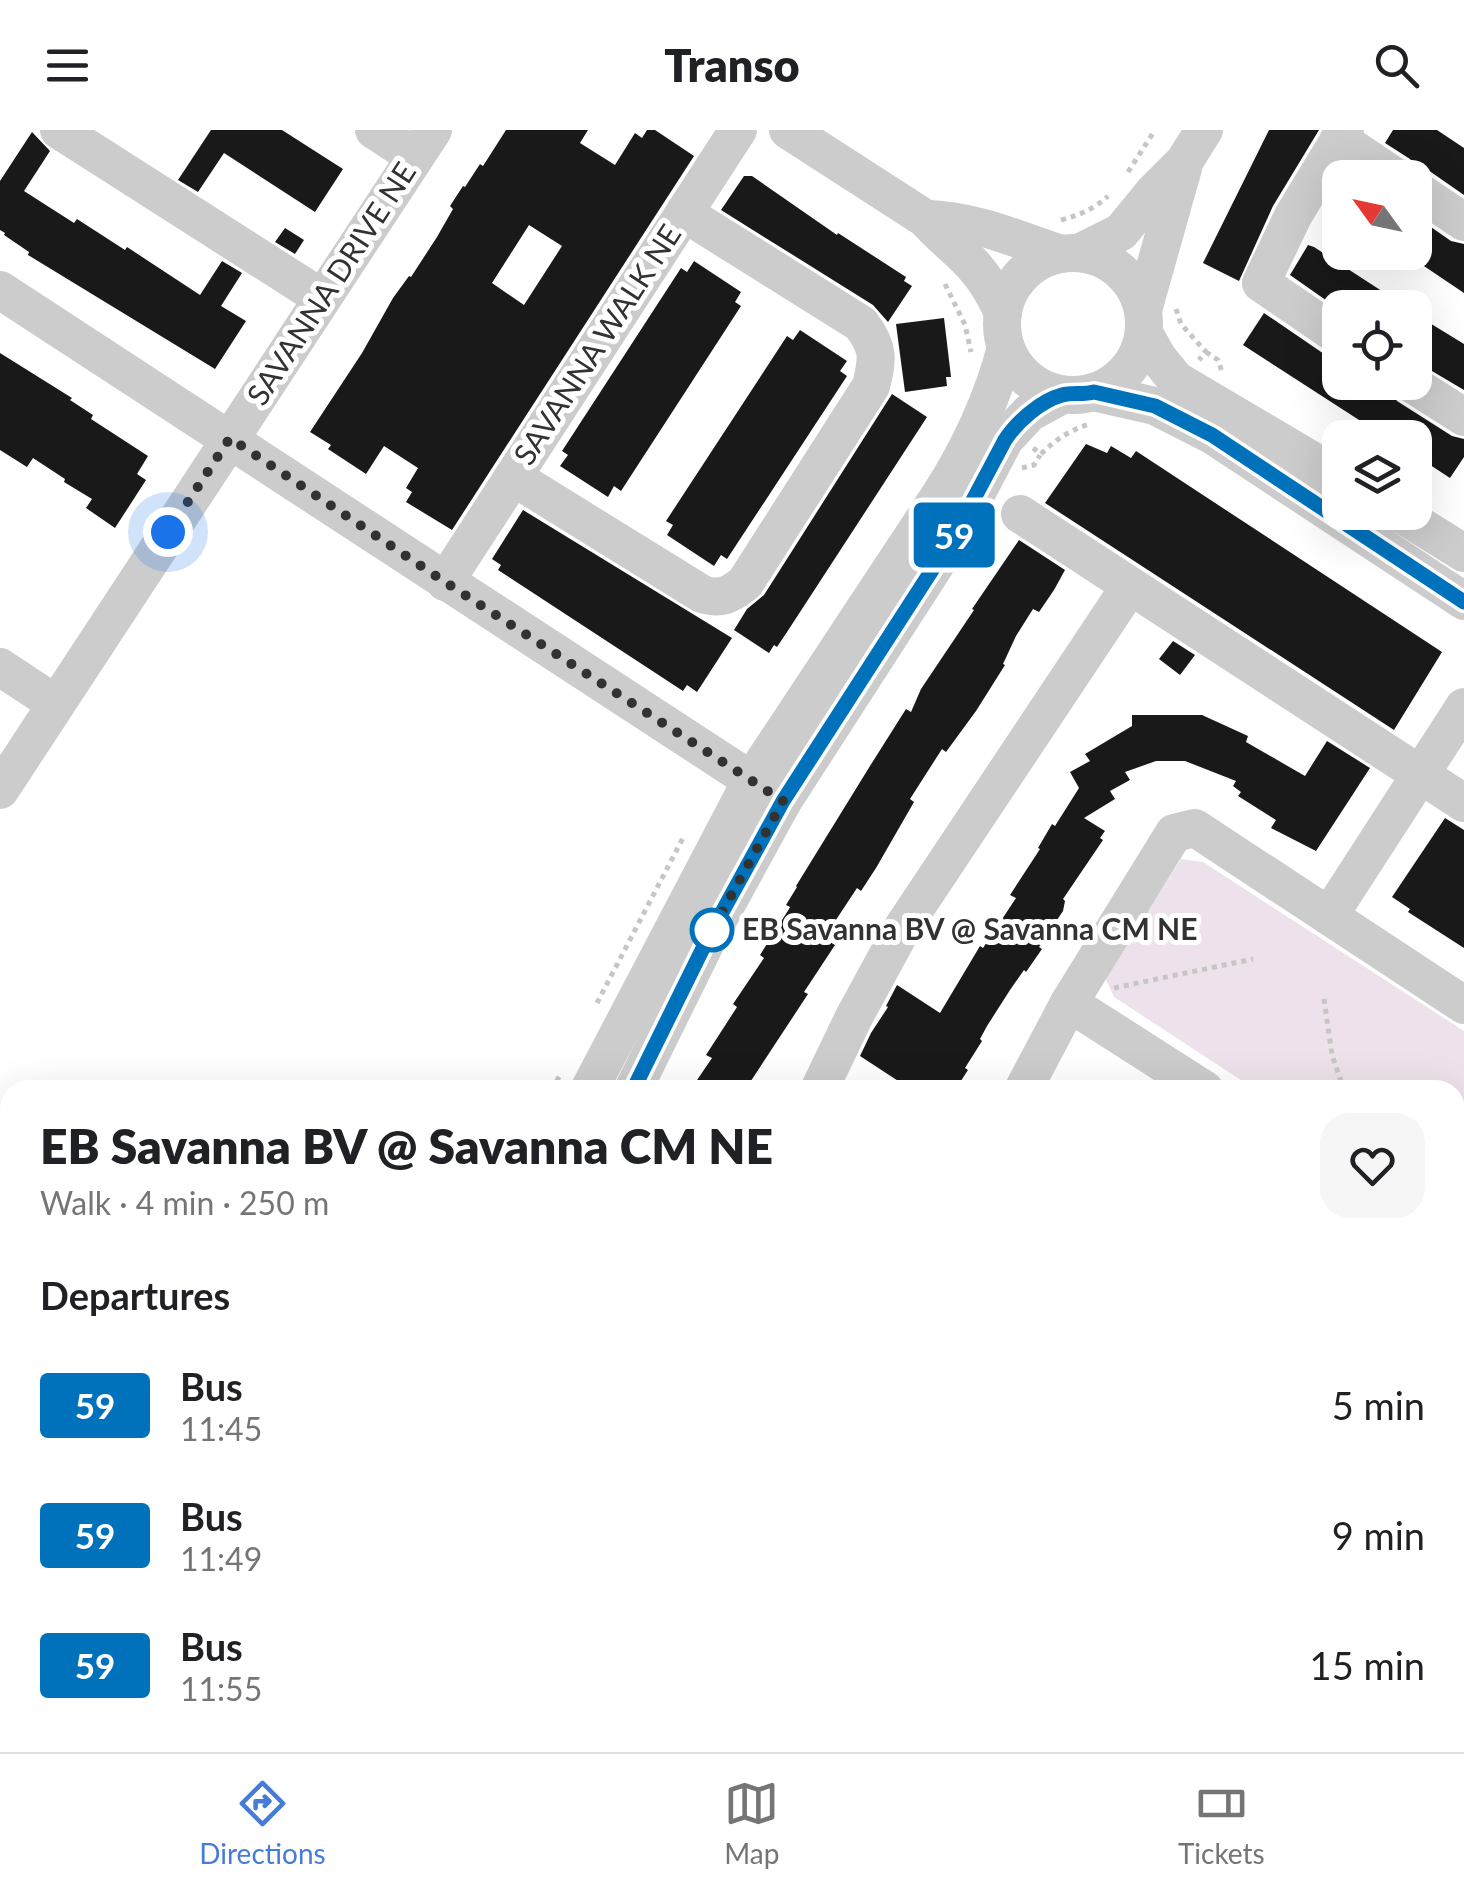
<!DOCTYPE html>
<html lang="en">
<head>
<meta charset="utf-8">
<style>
  :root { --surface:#fff; --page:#f6f6f6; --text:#202124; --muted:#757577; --line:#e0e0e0; --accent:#477cd6 }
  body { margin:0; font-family:Lato,sans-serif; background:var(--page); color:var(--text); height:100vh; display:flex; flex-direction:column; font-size:38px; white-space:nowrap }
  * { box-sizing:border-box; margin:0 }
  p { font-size:32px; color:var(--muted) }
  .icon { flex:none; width:55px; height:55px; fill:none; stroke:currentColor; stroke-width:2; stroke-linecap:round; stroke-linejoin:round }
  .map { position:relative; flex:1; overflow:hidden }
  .panel { position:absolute; left:0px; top:950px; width:1465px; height:672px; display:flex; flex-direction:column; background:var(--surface); border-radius:30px 30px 0 0; box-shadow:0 10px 40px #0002 }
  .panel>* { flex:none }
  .badge { padding:0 20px; border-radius:8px; font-size:35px; line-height:65px }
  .needle { width:65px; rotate:303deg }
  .fabs { position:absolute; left:1322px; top:30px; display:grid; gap:20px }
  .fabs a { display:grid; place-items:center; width:110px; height:110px; border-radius:20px; background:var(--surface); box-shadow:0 10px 40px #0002; font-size:50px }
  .you { position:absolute; width:50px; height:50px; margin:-25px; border:8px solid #fff; border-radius:50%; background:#1a73e8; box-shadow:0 0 0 15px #1a73e833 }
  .map>.badge { position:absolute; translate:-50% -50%; box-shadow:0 0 0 5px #fff }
  h2 { padding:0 40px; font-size:38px; line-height:90px }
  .round { display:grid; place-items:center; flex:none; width:105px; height:105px; border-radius:30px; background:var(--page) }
  .overview { display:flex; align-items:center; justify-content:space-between; height:170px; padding:0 40px }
  h1 { font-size:48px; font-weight:800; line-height:75px }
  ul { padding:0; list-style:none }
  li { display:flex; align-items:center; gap:30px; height:130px; padding:0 40px }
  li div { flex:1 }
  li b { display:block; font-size:38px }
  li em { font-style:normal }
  li .badge { min-width:110px; font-weight:700; text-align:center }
  header { display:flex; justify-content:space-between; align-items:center; height:130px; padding:0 40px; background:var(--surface); font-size:45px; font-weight:800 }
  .dock { display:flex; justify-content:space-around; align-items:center; height:140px; border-top:2px solid var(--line); background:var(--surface); font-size:28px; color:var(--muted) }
  .dock a { display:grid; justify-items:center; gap:5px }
  .dock .selected { color:var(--accent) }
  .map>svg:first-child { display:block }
</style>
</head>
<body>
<header><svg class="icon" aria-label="menu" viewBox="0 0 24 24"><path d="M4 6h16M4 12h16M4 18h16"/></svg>Transo<svg class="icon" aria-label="search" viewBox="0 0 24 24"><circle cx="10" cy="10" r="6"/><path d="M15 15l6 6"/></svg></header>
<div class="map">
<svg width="1464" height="1622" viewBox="0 0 1464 1622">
  <rect width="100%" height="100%" fill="#fff"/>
  <!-- green -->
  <g fill="#ede2eb">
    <polygon points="1181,729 1203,732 1464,901 1464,1048 1455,1062 1455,960 1256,960 1114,867 1105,848"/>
    <polygon points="1464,1585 1464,1622 1440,1622 1446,1613 1455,1612 1455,1599"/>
  </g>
  <!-- building -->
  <g fill="#191919" fill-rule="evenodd">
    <polygon points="211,0 282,0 343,39 315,82 224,23 198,62 178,50"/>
    <path d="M506,0h82l-8,13 35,22 20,-32 7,5 5,-8h8l39,26 -242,374 -46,-28 6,-10 -6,-4 12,-20 -34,-22 -18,28 -38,-25 3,-4 -21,-13 52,-79 31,-55 16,-22 2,1 26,-40 16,-28 -3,-3 13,-20 2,1 15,-23 3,2zM529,95l33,21 -38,59 -32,-22z"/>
    <polygon points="1269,0 1319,0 1273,76 1239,151 1203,133"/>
    <polygon points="1393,0 1437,0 1464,18 1464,65 1428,40 1416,37 1410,29 1385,13"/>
    <polygon points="32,2 50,21 24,61 74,93 77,89 125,120 127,117 200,165 222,131 242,143 221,176 246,191 215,239 28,125 29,122 4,105 5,103 0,100 0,51"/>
    <polygon points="744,46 752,46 837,105 838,103 906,147 904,151 912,156 888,192 873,175 721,80"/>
    <polygon points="1415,86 1451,111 1464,114 1464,163 1415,130"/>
    <polygon points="285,98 304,110 295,124 275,112"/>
    <polygon points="1308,115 1314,117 1408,178 1340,178 1340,180 1290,145"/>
    <polygon points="694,131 741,162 735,172 741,176 621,361 614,356 608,367 560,336 568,325 562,321 681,138 687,142"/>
    <polygon points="1264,183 1327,226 1340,229 1340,252 1384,252 1397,271 1452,306 1464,309 1464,327 1450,348 1415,325 1415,308 1387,308 1243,215"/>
    <polygon points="1415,184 1464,214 1464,260 1415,231"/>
    <polygon points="944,188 951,247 946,247 947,256 905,262 896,194"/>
    <polygon points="800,200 847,231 840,241 847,246 727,429 721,425 714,436 667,405 673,395 666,391 787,206 793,210"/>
    <polygon points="0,223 72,268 70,270 93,285 91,289 148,326 137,344 146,350 115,398 86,378 92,369 64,352 65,349 33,328 27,337 0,320"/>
    <polygon points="892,264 927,287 789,499 777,517 774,515 769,523 734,500 747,479 764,465"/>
    <polygon points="1086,314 1107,323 1111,316 1131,328 1136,321 1442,522 1394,600 1045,373"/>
    <polygon points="523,380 732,508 697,562 687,555 683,561 498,440 501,435 492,429"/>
    <polygon points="1019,410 1065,440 1054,460 1039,482 1033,479 1016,506 1003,534 1005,535 976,581 946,622 942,619 910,669 914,672 876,738 861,761 857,758 824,808 835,815 804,862 808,864 745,960 706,960 695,953 712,928 706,925 737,877 733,874 764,828 760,825 789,779 790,777 786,775 797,757 796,756 870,636 906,579 911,582 921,559 974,480 972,479"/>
    <polygon points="1173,511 1195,525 1180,545 1159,529"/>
    <polygon points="1132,585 1202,585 1248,606 1246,612 1305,646 1327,611 1370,638 1316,721 1271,698 1276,690 1238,666 1241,662 1233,656 1236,651 1185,631 1156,631 1125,642 1130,650 1110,661 1115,669 1084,688 1105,701 1100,708 1103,710 1063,769 1065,771 1063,781 1039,817 1042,819 1026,842 1024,840 1010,860 987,896 980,909 982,911 965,938 968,940 955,960 912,960 860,926 871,903 888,877 886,876 897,855 940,883 980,816 983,818 1016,768 1010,765 1040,719 1038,718 1052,694 1055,696 1079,658 1070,642 1090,631 1085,624 1132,596"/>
    <polygon points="1445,688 1464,700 1464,818 1408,782 1410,779 1392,767"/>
  </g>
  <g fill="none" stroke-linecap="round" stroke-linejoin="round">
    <!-- path -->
    <g stroke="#c6c6c6" stroke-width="5" stroke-dasharray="5 5" stroke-linecap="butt">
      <polyline points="1128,42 1155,0"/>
      <path d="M1061,90c19,-5 33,-11 47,-24"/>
      <polyline points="945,154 965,195 971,222"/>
      <polyline points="1176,179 1181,194 1206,222 1199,230"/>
      <polyline points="1206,222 1218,230 1222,242"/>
      <path d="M1033,318l8,6c15,-15 29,-24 49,-30"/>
      <polyline points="1022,338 1034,335 1040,325"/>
      <polyline points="1114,858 1253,829"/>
      <polyline points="1324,869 1332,925 1344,960"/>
      <polyline points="597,873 684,706"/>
      <polyline points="552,960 560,945"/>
      <polyline points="1455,1406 1464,1392"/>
      <polyline points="1314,1622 1321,1612"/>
    </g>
    <!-- minor -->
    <g stroke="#ccc" stroke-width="38">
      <polyline points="59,0 322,168"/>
      <polyline points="374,0 415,27"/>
      <path d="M788,0l138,89c14,17 32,29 47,46 13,14 22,30 30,48"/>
      <polyline points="1339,9 1397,48"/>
      <polyline points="1415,59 1464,92"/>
      <path d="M926,89c48,1 90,20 135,35"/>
      <polyline points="1079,123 1121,102 1153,63 1184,32 1204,0"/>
      <circle cx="1073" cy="194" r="71"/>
      <polyline points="0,160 783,671"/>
      <polyline points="1143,180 1183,38"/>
      <polyline points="1144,203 1158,228 1176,250 1340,347"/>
      <polyline points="1340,207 1261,153 1293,86 1345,0"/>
      <polyline points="1409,252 1464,287"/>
      <polyline points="1093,262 1155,276 1212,305 1464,471"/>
      <path d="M513,347l189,117c19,6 28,1 43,-11l126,-197c7,-28 8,-38 -10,-62l-177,-111"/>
      <polyline points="1398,382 1464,423"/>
      <polyline points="1020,384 1464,673"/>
      <polyline points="445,452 738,0"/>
      <polyline points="0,537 56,574"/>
      <polyline points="0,660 433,0"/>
      <polyline points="1329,786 1464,577"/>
      <polyline points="1069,873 1205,960"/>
      <path d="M589,960l162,-309 189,-286c29,-45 52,-95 66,-147"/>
      <polyline points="633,960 709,806 783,671 954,406 1005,309 1029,283 1062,265"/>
      <polyline points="819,960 854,887 903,797 1130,456"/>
      <polyline points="1023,960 1069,873 1174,703 1195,698 1464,875"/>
      <polyline points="1455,1106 1464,1092"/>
      <polyline points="1455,1470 1464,1456"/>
      <polyline points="1455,1564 1464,1550"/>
      <polyline points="350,1612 369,1622"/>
      <polyline points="411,1612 428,1622"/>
      <polyline points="767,1612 781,1622"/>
      <polyline points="1068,1612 1083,1622"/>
      <polyline points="168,1622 173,1612"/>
      <polyline points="206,1622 216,1612"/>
      <polyline points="628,1622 635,1612"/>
      <polyline points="1125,1622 1131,1612"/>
      <polyline points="1357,1622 1363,1612"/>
      <polyline points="1418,1622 1424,1612"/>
    </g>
  </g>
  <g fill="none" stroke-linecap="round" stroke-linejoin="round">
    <defs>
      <path id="line" d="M633,960l76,-154 74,-135 171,-265 51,-96c12,-18 35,-39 57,-45 10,-3 21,0 32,-3l61,14 57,29 252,167"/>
    </defs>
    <!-- line casing -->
    <use href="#line" stroke="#fff" stroke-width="22"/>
    <!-- line -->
    <use href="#line" stroke="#0072bc" stroke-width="15"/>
    <!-- walk -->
    <polyline stroke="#323232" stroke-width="10" stroke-dasharray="0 18" points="168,402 230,308 445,452 783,671 709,806 712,800"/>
  </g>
  <!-- markers -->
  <circle fill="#fff" stroke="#0072bc" stroke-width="5" cx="712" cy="800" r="20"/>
  <g text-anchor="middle" stroke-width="10" stroke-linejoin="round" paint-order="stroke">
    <!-- street labels -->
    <g font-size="30" fill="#323232" stroke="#fff">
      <text transform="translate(332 154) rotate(-57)" y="10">SAVANNA DRIVE NE</text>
      <text transform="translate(598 215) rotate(-57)" y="10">SAVANNA WALK NE</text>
    </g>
    <!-- stop labels -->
    <g font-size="30" font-weight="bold" fill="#323232" stroke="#fff" text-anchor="start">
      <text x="742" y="810">EB Savanna BV @ Savanna CM NE</text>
    </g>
  </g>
</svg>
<div class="fabs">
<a><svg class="needle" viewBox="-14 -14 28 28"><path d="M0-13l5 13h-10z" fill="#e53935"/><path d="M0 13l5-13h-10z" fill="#757577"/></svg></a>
<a><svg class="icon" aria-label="locate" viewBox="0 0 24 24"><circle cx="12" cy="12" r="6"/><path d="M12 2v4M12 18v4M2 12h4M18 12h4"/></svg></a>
<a><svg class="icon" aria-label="layers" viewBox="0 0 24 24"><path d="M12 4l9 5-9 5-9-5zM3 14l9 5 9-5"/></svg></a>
</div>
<div class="you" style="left:168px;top:402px"></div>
<b class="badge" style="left:954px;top:405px;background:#0072bc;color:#fff">59</b>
<section class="panel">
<div class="overview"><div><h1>EB Savanna BV @ Savanna CM NE</h1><p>Walk · 4 min · 250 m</p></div><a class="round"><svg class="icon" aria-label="heart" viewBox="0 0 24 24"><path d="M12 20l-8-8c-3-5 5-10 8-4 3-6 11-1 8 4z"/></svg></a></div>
<h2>Departures</h2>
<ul>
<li><span class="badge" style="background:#0072bc;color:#fff">59</span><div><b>Bus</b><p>11:45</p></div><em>5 min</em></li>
<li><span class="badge" style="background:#0072bc;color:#fff">59</span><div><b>Bus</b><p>11:49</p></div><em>9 min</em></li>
<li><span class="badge" style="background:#0072bc;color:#fff">59</span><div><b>Bus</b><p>11:55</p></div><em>15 min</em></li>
</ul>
</section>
</div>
<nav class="dock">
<a class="selected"><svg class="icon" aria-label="directions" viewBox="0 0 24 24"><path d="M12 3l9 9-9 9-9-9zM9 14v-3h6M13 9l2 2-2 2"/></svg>Directions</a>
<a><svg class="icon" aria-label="map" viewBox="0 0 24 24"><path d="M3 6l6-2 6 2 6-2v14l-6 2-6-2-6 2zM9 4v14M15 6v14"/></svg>Map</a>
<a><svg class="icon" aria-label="tickets" viewBox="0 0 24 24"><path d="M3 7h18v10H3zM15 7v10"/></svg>Tickets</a>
</nav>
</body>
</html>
